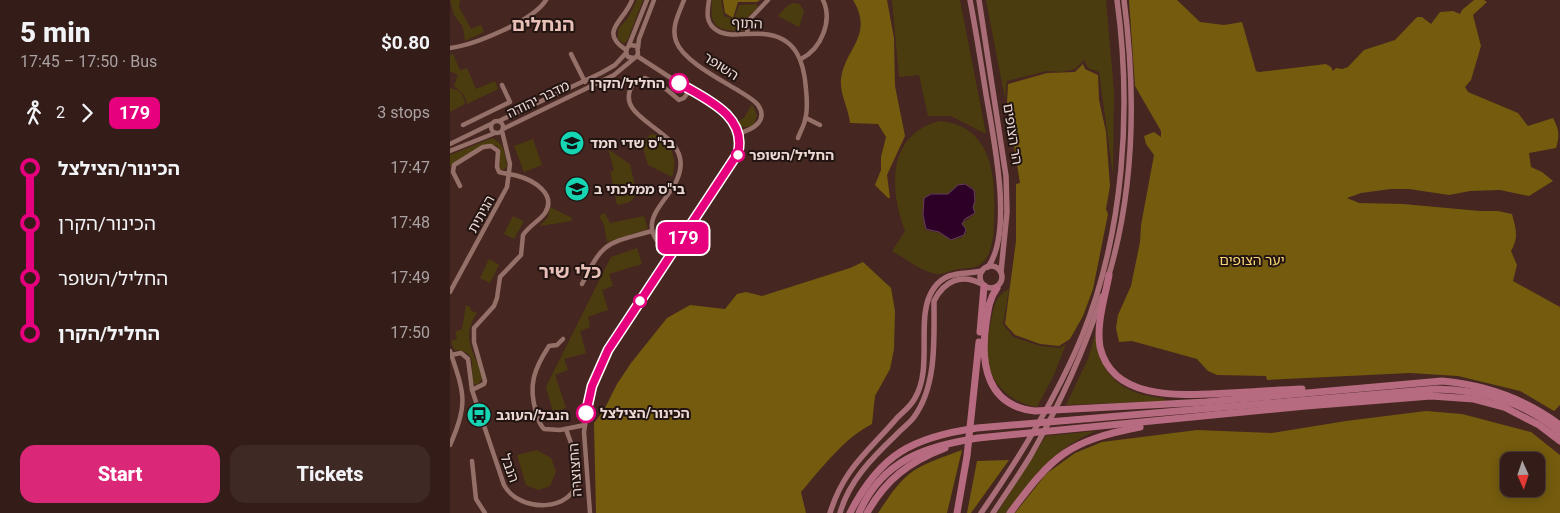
<!DOCTYPE html>
<html lang="en">
<head>
<meta charset="utf-8">
<style>
  :root { --surface:#341c18; --page:#3f2925; --text:#f1f3f6; --muted:#a9a1a2; --line:#4e3a37; --accent:#db2777 }
  body { margin:0; font-family:Roboto,"Noto Sans Hebrew",sans-serif; background:var(--page); color:var(--text); height:100vh; display:flex; flex-direction:column; font-size:19px; white-space:nowrap }
  * { box-sizing:border-box; margin:0 }
  p { font-size:16px; color:var(--muted) }
  .icon { flex:none; width:28px; height:28px; fill:none; stroke:currentColor; stroke-width:2; stroke-linecap:round; stroke-linejoin:round }
  .map { position:relative; flex:1; overflow:hidden }
  .details { display:flex; flex-direction:column; background:var(--surface); width:450px }
  .details>* { flex:none }
  .badge { padding:0 10px; border-radius:8px; font-size:18px; line-height:32px }
  .needle { width:32px; rotate:177deg }
  .buttons { position:absolute; left:1050px; top:452px; display:grid; gap:10px }
  .buttons a { display:grid; place-items:center; width:45px; height:45px; border-radius:10px; background:var(--surface); box-shadow:0 2px 12px #0003,0 0 0 1px var(--line); font-size:25px }
  .map>.badge { position:absolute; translate:-50% -50%; box-shadow:0 0 0 2px #fff }
  .legs { display:flex; align-items:center; gap:8px; height:55px; padding:0 20px; font-size:16px }
  .legs p { margin-inline-start:auto }
  .headline { display:flex; align-items:center; justify-content:space-between; height:85px; padding:0 20px }
  h1 { font-size:28px; font-weight:800; line-height:38px }
  .primary-button { display:flex; gap:10px; margin-top:auto; padding:10px 20px }
  .primary-button a { flex:1; height:58px; border-radius:15px; background:var(--accent); color:#fff; font-size:20px; font-weight:800; line-height:58px; text-align:center }
  .primary-button a+a { background:var(--page); color:var(--text) }
  ul { padding:0 20px; list-style:none }
  li { display:flex; align-items:center; gap:18px; height:55px; font-size:19px }
  li i { display:grid; place-items:center; width:8px; height:100%; margin:0 6px; background:currentColor }
  li i::after { content:''; width:12px; height:12px; margin:-6px; border:4px solid; border-radius:50%; background:var(--surface) }
  li p { margin-inline-start:auto }
  li:first-child i { background:linear-gradient(#0000 50%,currentColor 0) }
  li:last-child i { background:linear-gradient(currentColor 50%,#0000 0) }
  main { display:flex; flex:1; min-height:0 }
  .map>svg:first-child { display:block }
</style>
</head>
<body>
<main>
<section class="details">
<div class="headline"><div><h1>5 min</h1><p>17:45 – 17:50 · Bus</p></div><b>$0.80</b></div>
<div class="legs"><svg class="icon" aria-label="walk" viewBox="0 0 24 24"><circle cx="13" cy="4" r="2"/><path d="M13 8l-2 6 4 7M11 14l-3 7M7 12l3-4h3l4 4"/></svg>2<svg class="icon" aria-label="forward" viewBox="0 0 24 24"><path d="M9 5l7 7-7 7"/></svg><b class="badge" style="background:#e6007e;color:#fff">179</b><p>3 stops</p></div>
<ul>
<li><i style="color:#e6007e"></i><b>הכינור/הצילצל</b><p>17:47</p></li>
<li><i style="color:#e6007e"></i><span>הכינור/הקרן</span><p>17:48</p></li>
<li><i style="color:#e6007e"></i><span>החליל/השופר</span><p>17:49</p></li>
<li><i style="color:#e6007e"></i><b>החליל/הקרן</b><p>17:50</p></li>
</ul>
<div class="primary-button"><a>Start</a><a>Tickets</a></div>
</section>
<div class="map">
<svg width="1110" height="513" viewBox="0 0 1110 513">
  <rect width="100%" height="100%" fill="#452620"/>
  <!-- green -->
  <g fill="#4b3c0f" fill-rule="evenodd">
    <polygon points="0,0 10,0 9,7 21,29 31,25 34,32 15,41 13,27 4,15"/>
    <polygon points="187,0 193,0 178,39 174,44 168,39 168,29 178,18"/>
    <path d="M262,0h9l3,16 10,3 5,-14 17,-1 2,3 -10,10 -5,14c-26,0 -34,-4 -31,-31z"/>
    <polygon points="442,0 510,0 536,134 501,116 478,116 469,75 449,77"/>
    <polygon points="536,0 656,0 664,92 663,175 649,72 638,68 634,60 625,69 611,72 597,71 557,81 555,99"/>
    <polygon points="343,3 350,4 354,12 349,27 328,16 337,6"/>
    <polygon points="3,54 10,70 17,68 26,89 45,81 48,89 17,104 14,95 4,86 8,75 0,71 0,55"/>
    <path d="M0,88c9,2 14,6 15,16l-15,8z"/>
    <polygon points="302,104 307,115 304,124 300,127 291,127 288,121 294,118"/>
    <path d="M490,121c52,5 56,55 54,97 0,14 -1,34 -11,44 -8,8 -18,5 -28,8 -7,1 -12,5 -19,4 -15,-3 -30,-15 -44,-23l13,-20c-16,-42 -18,-97 35,-110zM513,183l9,4 4,7 -3,13 2,7 -13,10 5,8 -6,6 -10,2 -12,-7 -14,-3 -3,-15 2,-17 7,-5 17,1 10,-9z"/>
    <path d="M201,134c21,2 27,27 21,43l-24,-12 -6,-21z"/>
    <path d="M42,138c12,5 13,16 15,27l-1,3 -4,2 -3,-2 1,-14 -2,-7 -3,-2h-10l-35,21v-11z"/>
    <polygon points="83,139 92,165 74,172 64,146"/>
    <polygon points="158,149 180,164 187,194 180,202 167,205 161,175 161,172 164,170"/>
    <polygon points="100,207 122,218 121,221 90,226 98,217"/>
    <polygon points="155,213 160,223 194,216 198,229 157,242 154,225 149,216"/>
    <polygon points="63,216 74,221 64,239 54,234"/>
    <polygon points="187,248 192,264 159,274 163,286 152,290 158,310 138,317 140,327 130,331 136,353 114,359 118,370 105,375 116,408 103,412 96,387 161,257"/>
    <polygon points="39,259 49,265 40,283 30,278"/>
    <path d="M559,289l-6,35 10,13 27,9 20,2 6,-4 -12,31 -17,32c-25,-3 -49,-25 -50,-51 -1,-12 2,-24 4,-35 3,-14 4,-25 18,-32z"/>
    <path d="M16,305l5,3 -1,2 7,3c-16,23 -4,38 5,61v5l-5,6 -4,-2c-3,-17 6,-32 -19,-33l-3,-9 6,-2 -2,-7 7,-3z"/>
    <path d="M645,334c2,32 20,56 54,62 7,2 12,0 18,5l-101,4 22,-46z"/>
    <path d="M646,431c-44,18 -61,45 -89,82h-10l49,-77z"/>
    <polygon points="87,450 101,458 106,472 100,486 88,490 76,485 67,455"/>
  </g>
  <!-- forest -->
  <g fill="#745b0e" fill-rule="evenodd">
    <polygon points="273,0 310,0 307,2 288,2 283,18 275,13"/>
    <path d="M403,0h34l7,38 1,48 10,50 -18,39 3,23h-2l-13,-13 6,-15v-13l5,-20 -8,-13 -28,-1c-1,-12 -9,-28 -9,-38 -1,-34 35,-47 12,-85z"/>
    <path d="M679,0h48l23,22 24,3 18,-3 14,49 3,1 67,-8 5,3 2,4 3,-3 6,1 6,-2 16,-17 31,-10 22,-23h5l9,7 9,-12 13,-1 7,3 2,-4 12,-10h10l3,2 -14,13 8,31 -10,34 -6,7 3,5 50,21 10,13 25,-8c6,12 7,17 3,30l-27,5 2,14 11,5 11,9 -24,15 -29,-6 -30,1 -21,4 -40,-6h-18l-30,4 -14,5 12,5 44,1 77,7h18l14,3c4,15 7,23 -1,37l6,14 -4,16 47,26v98l-6,6 -34,-20 -62,-15 -48,-3 -143,7 -1,-4 -49,-1 -9,-4 -11,-12 -65,-18 -13,1 -3,-14 2,-13 13,-29 9,-44 1,-17 13,-70 -8,-11 -2,-8 10,-4 7,5v-6l-26,-45z"/>
    <polygon points="633,64 635,69 648,75 649,100 656,132 660,186 656,209 658,214 643,289 633,316 620,339 609,346 590,344 565,335 555,324 566,241 566,184 570,183 557,103 558,84 597,73 625,72"/>
    <path d="M413,262l28,26 4,23 -1,38 -4,20 -15,27 -3,28c-29,15 -50,44 -71,68l5,21h-210l-2,-90 10,-13 13,-26 14,-21 36,-45 23,-13 35,4 12,-15 9,-2 16,4 88,-28z"/>
    <path d="M976,411l36,3 69,18 29,23v58h-545l31,-39 29,-21 27,-11 95,-12 75,3 74,-12zM1059,461h27v28h-27z"/>
    <path d="M512,450l-15,63h-69c9,-13 18,-28 30,-38 14,-12 36,-18 54,-25z"/>
    <polygon points="559,460 521,513 517,513 527,461"/>
  </g>
  <!-- water -->
  <polygon fill="#2d0028" stroke="#66405b" points="515,184 524,190 525,201 523,207 525,213 515,219 512,224 516,229 514,235 501,240 489,232 476,229 473,215 474,198 481,194 498,194 508,185"/>
  <g fill="none" stroke-linecap="round" stroke-linejoin="round">
    <!-- minor -->
    <g stroke="#957069" stroke-width="4.5">
      <path d="M234,0c-5,13 -13,27 -8,41 7,20 45,39 63,50 6,4 14,8 19,14 11,16 -6,25 -19,28"/>
      <path d="M259,0c-2,12 -4,24 9,31 12,7 32,1 46,3 32,3 40,27 42,55 1,10 2,21 -1,31 -1,6 -5,12 -7,18"/>
      <polyline points="297,33 300,19 318,0"/>
      <polyline points="179,45 197,0"/>
      <path d="M0,48c24,-3 83,-27 96,-48"/>
      <polyline points="188,48 189,39 204,0"/>
      <path d="M176,50c-28,-19 -2,-28 6,-50"/>
      <polyline points="121,54 135,82"/>
      <path d="M351,59c20,-10 32,-38 22,-59"/>
      <polyline points="356,118 370,125"/>
      <circle cx="47" cy="127" r="6"/>
      <polyline points="49,121 151,73 165,65 176,53"/>
      <polyline points="13,125 60,102 52,85"/>
      <polyline points="53,129 164,75 187,56 188,53 187,46 180,45 177,48 176,53 178,57 184,58"/>
      <polyline points="0,144 41,124"/>
      <polyline points="0,151 45,133"/>
      <path d="M10,186l-7,-14 1,-7 29,-18 8,-1 7,5 -1,16 2,5c6,2 12,2 19,4 15,4 39,18 27,37 -6,8 -16,13 -22,22l-2,20 -21,22 -3,21 -3,8 -20,22v14l11,39 -1,3 -12,6"/>
      <path d="M222,255c-53,-38 16,-58 8,-97 -6,-31 -68,-41 -47,-74l12,-6 21,11 13,11 5,-2 6,-8"/>
      <path d="M132,284c22,-44 24,-40 70,-53"/>
      <polyline points="0,292 57,187 60,164 52,131"/>
      <path d="M113,339l-6,6 -8,1c-15,23 -21,39 -13,66 2,7 3,12 8,17l16,1 25,-5"/>
      <path d="M0,351c14,42 19,52 0,94"/>
      <path d="M1,355l10,-2 7,6 4,31 32,95c15,28 70,28 74,-7 1,-17 -7,-34 -12,-49"/>
      <polyline points="22,461 26,499 35,513"/>
      <path d="M140,513l-6,-81 6,-38 7,-22 20,-36 117,-174c9,-16 7,-34 -6,-47l-91,-59"/>
    </g>
    <!-- major -->
    <g stroke="#a96d77" stroke-width="5.5">
      <path d="M520,0c6,31 11,63 16,94 7,42 28,137 2,173"/>
      <polyline points="529,0 556,176 557,212 551,272"/>
      <circle cx="541" cy="277" r="11"/>
      <path d="M658,278c27,-90 28,-185 16,-278"/>
      <path d="M380,513c14,-45 38,-61 67,-95 6,-6 14,-12 18,-20 19,-32 -1,-83 19,-110 13,-18 29,-13 48,-17"/>
      <path d="M390,513c9,-32 32,-55 55,-77 6,-7 14,-12 19,-19 23,-31 20,-79 20,-116 10,-20 27,-28 48,-17"/>
      <path d="M531,513c39,-56 75,-114 101,-177 42,-103 50,-227 35,-336"/>
      <path d="M543,513c13,-20 26,-38 38,-58 29,-51 53,-104 71,-159"/>
    </g>
    <!-- highway -->
    <g stroke="#b76b80" stroke-width="7">
      <path d="M659,275c-4,22 -13,49 -9,72 13,56 86,48 129,46 24,-1 48,-3 73,-4"/>
      <path d="M547,288c-8,11 -9,22 -11,36 -6,40 1,82 49,87l171,-9 236,-21c44,4 82,17 118,44"/>
      <polyline points="530,332 534,286"/>
      <path d="M400,513c30,-59 63,-76 127,-85l460,-39c43,1 90,13 123,44"/>
      <path d="M409,513c23,-53 67,-67 119,-75l328,-32 125,-10 43,3 30,8 35,18 21,16"/>
      <path d="M417,513c19,-34 42,-51 78,-65"/>
      <polyline points="507,513 517,456 529,342"/>
      <path d="M560,513c43,-58 58,-72 130,-86"/>
    </g>
  </g>
  <g fill="none" stroke-linecap="round" stroke-linejoin="round">
    <defs>
      <path id="line-1" d="M136,413l6,-27 16,-36 130,-197c9,-38 -33,-54 -59,-70"/>
    </defs>
    <!-- line-1 casing -->
    <use href="#line-1" stroke="#fff" stroke-width="11"/>
    <!-- line-1 -->
    <use href="#line-1" stroke="#e6007e" stroke-width="8"/>
  </g>
  <!-- icons -->
  <defs>
    <symbol id="school-disc" viewBox="-11 -11 22 22"><circle r="9.5" fill="#16d5b3" stroke="#211411"/><path d="M0-5L7-2L0 1L-7-2ZM-4 1L0 2.5L4 1V4Q0 6-4 4Z" fill="#111"/></symbol>
    <symbol id="bus-disc" viewBox="-11 -11 22 22"><circle r="9.5" fill="#16d5b3" stroke="#211411"/><path d="M-5-6H5V4H4V6H2V4H-2V6H-4V4H-5ZM-3.5-4V0h7V-4ZM-3.5 1.2v1.5H-2V1.2ZM2 1.2v1.5H3.5V1.2Z" fill="#111"/></symbol>
  </defs>
  <g fill-rule="evenodd">
    <use href="#school-disc" x="108" y="129" width="28" height="28"/>
    <use href="#school-disc" x="113" y="175" width="28" height="28"/>
    <use href="#bus-disc" x="15" y="401" width="28" height="28"/>
  </g>
  <!-- markers -->
  <g fill="#fff" stroke="#e6007e" stroke-width="2.5">
    <circle cx="229" cy="83" r="9"/>
    <circle cx="288" cy="155" r="6"/>
    <circle cx="190" cy="301" r="6"/>
    <circle cx="136" cy="413" r="9"/>
  </g>
  <g text-anchor="middle" stroke-width="4" stroke-linejoin="round" paint-order="stroke">
    <!-- street labels -->
    <g font-size="14" fill="#ecd7d3" stroke="#211411">
      <text transform="translate(297 23) rotate(2)" y="5">התוף</text>
      <text transform="translate(271 66) rotate(33)" y="5">השופר</text>
      <text transform="translate(88 99) rotate(-26)" y="5">מדבר יהודה</text>
      <text transform="translate(563 134) rotate(81)" y="5">הר הצופים</text>
      <text transform="translate(31 214) rotate(-61)" y="5">הגיתית</text>
      <text transform="translate(60 468) rotate(70)" y="5">הנבל</text>
      <text transform="translate(125 470) rotate(-94)" y="5">החצוצרה</text>
    </g>
    <!-- stop labels -->
    <g font-size="14" font-weight="bold" fill="#ecd7d3" stroke="#211411" text-anchor="start">
      <text x="215" y="88" text-anchor="end">החליל/הקרן</text>
      <text x="299" y="160">החליל/השופר</text>
      <text x="150" y="418">הכינור/הצילצל</text>
    </g>
    <!-- poi labels -->
    <g font-size="14" font-weight="bold" fill="#ecd7d3" stroke="#211411" text-anchor="start">
      <text x="140" y="148">בי"ס שדי חמד</text>
      <text x="144" y="194">בי"ס ממלכתי ב</text>
      <text x="46" y="420">הנבל/העוגב</text>
    </g>
    <!-- park labels -->
    <g font-size="14" fill="#fbd675" stroke="#211411">
      <text x="802" y="265">יער הצופים</text>
    </g>
    <!-- district labels -->
    <g font-size="19" font-weight="bold" fill="#e8c0b7" stroke="#211411">
      <text x="93" y="31">הנחלים</text>
      <text x="120" y="278">כלי שיר</text>
    </g>
  </g>
</svg>
<div class="buttons">
<a><svg class="needle" viewBox="-14 -14 28 28"><path d="M0-13l5 13h-10z" fill="#e53935"/><path d="M0 13l5-13h-10z" fill="#a9a1a2"/></svg></a>
</div>
<b class="badge" style="left:233px;top:238px;background:#e6007e;color:#fff">179</b>
</div>
</main>
</body>
</html>
